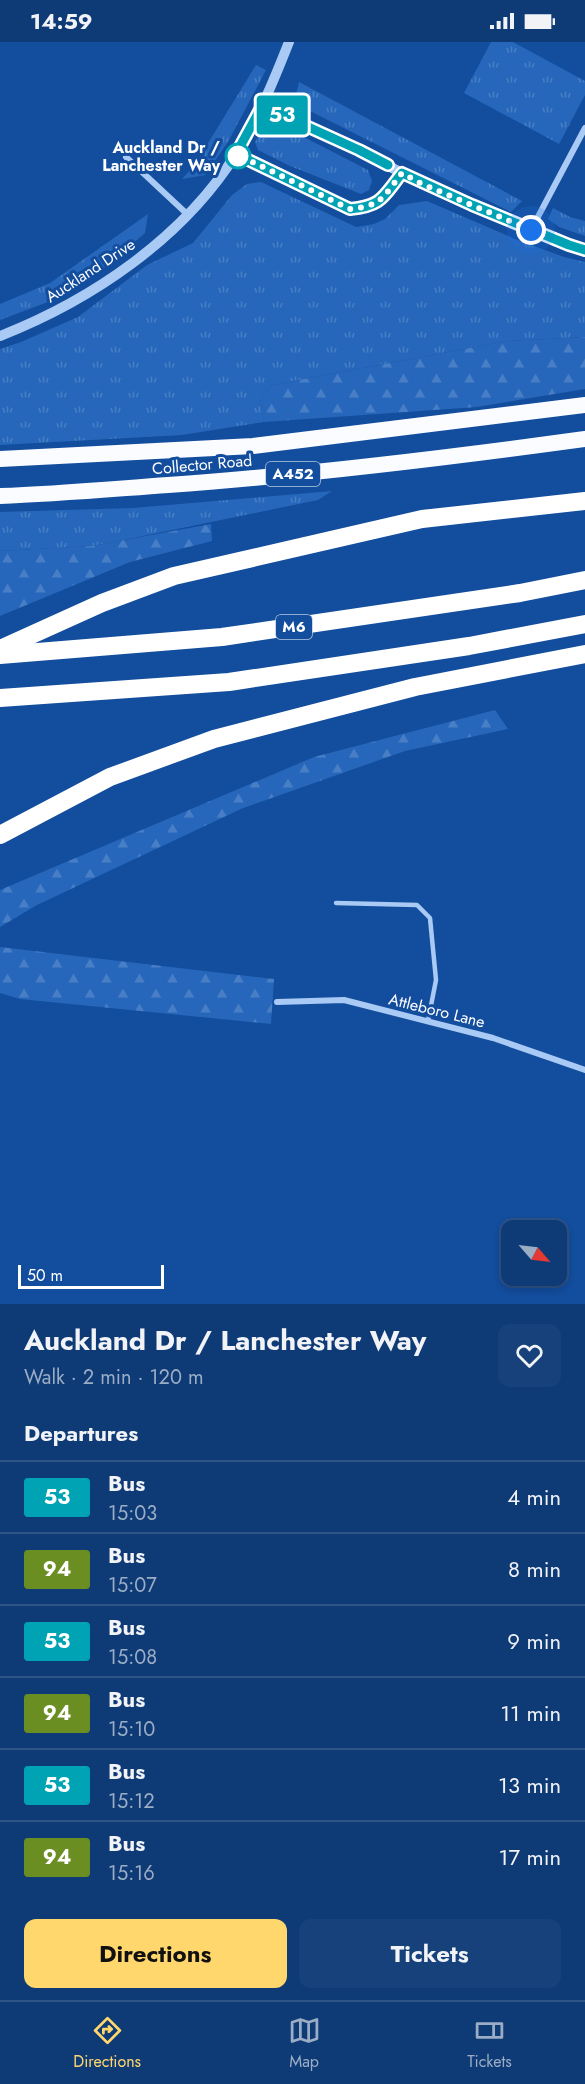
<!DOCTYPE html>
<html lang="en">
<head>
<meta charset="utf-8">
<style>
  :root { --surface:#0e3a76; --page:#17417b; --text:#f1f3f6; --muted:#9badc5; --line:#2e5488; --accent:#ffd76c }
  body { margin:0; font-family:Jost,sans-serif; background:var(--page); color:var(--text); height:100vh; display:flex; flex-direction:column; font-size:22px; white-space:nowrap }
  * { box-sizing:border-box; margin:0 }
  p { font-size:20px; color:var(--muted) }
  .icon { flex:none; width:33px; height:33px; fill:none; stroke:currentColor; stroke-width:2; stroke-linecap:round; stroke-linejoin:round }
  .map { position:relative; height:1262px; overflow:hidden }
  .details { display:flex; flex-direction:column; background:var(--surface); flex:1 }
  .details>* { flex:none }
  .badge { padding:0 12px; border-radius:4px; font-size:21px; line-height:39px }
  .needle { width:39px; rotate:118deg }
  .tools { position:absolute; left:501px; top:1178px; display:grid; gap:12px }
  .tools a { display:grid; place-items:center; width:66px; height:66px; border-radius:12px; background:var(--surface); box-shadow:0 3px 9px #0003,0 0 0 2px var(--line); font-size:30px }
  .scale { position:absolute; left:18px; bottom:15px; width:146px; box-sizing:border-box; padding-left:6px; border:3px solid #fff; border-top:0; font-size:16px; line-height:21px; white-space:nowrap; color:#fff; -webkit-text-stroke:4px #134d9d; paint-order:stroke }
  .you { position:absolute; width:30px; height:30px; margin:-15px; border:4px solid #fff; border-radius:50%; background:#1a73e8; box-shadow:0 0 0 9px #1a73e833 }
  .map>.badge { position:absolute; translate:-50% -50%; box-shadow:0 0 0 3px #fff }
  h2 { padding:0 24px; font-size:22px; line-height:54px }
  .round { display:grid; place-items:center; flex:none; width:63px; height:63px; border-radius:12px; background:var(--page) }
  .summary { display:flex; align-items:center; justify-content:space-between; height:102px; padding:0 24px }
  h1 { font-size:28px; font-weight:700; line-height:45px }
  .primary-button { display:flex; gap:12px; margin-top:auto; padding:12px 24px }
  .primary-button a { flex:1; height:69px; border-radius:12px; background:var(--accent); color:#111; font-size:24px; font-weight:700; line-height:69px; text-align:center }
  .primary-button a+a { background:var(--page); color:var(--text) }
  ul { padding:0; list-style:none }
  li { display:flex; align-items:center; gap:18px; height:72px; padding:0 24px; border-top:2px solid var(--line) }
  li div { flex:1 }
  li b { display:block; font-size:22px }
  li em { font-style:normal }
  li .badge { min-width:66px; font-weight:700; text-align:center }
  .status { display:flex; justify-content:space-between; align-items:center; height:42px; padding:0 30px; background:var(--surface); direction:ltr }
  .status svg { height:16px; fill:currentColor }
  .menu { display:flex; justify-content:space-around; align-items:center; height:84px; border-top:2px solid var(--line); background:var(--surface); font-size:16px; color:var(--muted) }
  .menu a { display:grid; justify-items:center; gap:3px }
  .menu .selected { color:var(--accent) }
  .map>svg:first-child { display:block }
</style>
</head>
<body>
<div class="status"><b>14:59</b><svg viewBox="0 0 49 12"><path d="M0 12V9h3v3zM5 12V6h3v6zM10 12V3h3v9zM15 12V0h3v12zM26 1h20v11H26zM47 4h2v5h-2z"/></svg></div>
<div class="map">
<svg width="585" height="1262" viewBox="0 0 585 1262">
  <defs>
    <pattern id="grass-tufts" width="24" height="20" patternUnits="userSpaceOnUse" patternTransform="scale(1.5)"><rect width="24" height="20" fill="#2667bb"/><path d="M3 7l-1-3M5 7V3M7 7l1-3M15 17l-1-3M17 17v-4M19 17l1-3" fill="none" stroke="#477ec5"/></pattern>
    <pattern id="forest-firs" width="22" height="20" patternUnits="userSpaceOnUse" patternTransform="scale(1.5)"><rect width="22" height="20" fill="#2667bb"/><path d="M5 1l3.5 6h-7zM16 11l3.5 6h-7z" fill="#477ec5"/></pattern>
  </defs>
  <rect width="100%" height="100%" fill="#134d9d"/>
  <!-- grass -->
  <g fill="url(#grass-tufts)">
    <polygon points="491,0 513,0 585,39 585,53 559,102 464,51"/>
    <polygon points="256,23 266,28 228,100 205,133 182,137 194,124"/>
    <polygon points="299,40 522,159 511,170 294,61"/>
    <polygon points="272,88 296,91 368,128 372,139 369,148 361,152 290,124 258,108 255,100 258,95"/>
    <polygon points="261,140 356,185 374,182 385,177 399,163 427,159 515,197 564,215 585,220 585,295 507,299 272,343 260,357 264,380 182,393 0,403 0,307 21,300 78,275 147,223 193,201 232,153 247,142"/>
    <polygon points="553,166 570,175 585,179 585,194 559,185 548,177"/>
    <polygon points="148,172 145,191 107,224 48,260 0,278 0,262 50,241"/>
    <polygon points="332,449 318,458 114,500 92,504 0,509 0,470 133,466"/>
  </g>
  <!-- forest -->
  <g fill="url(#forest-firs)">
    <polygon points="585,295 585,347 477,365 264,380 260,357 272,343 507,299"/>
    <polygon points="211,482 212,499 130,520 0,574 0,509 92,504"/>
    <polygon points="495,668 508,687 405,709 243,766 37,863 0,885 0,848 314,715"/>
    <polygon points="0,905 274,937 271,982 20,957 0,951"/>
  </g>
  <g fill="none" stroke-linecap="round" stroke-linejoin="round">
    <!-- service -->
    <polyline stroke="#a9caf4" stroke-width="4.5" points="336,861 417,863 430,876 436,938 428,979"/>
    <!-- minor -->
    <g stroke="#a9caf4" stroke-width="6">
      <path d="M236,112l114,55c32,-3 33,-12 52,-36"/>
      <polyline points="126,115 187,172"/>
      <polyline points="531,188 585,86"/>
      <polyline points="277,960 344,958 493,996 585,1028"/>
    </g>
    <!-- tertiary -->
    <g stroke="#a9caf4" stroke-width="10">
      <polyline points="262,64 359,108 422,142 531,188 585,208"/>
      <path d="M0,294c92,-36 183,-98 236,-182 22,-35 38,-74 53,-112"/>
    </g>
    <!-- trunk -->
    <g stroke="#fafcff" stroke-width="16">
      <polyline points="0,417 253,404 585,363"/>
      <path d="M0,454c56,-2 112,-7 168,-11 140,-10 278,-27 417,-46"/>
    </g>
    <!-- motorway -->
    <g stroke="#fff" stroke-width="18">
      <polyline points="0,607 102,561 174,534 422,477 585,459"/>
      <polyline points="0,613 222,595 520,551 585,538"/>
      <polyline points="0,656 229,640 469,604 585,582"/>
      <polyline points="0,793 110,735 214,697 415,645 585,612"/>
    </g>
  </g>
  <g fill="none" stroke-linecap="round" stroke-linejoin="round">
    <defs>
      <path id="line" d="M388,123l-29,-15 -97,-44 -26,48 114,55c32,-3 33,-12 52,-36l70,32 97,40 16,5"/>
    </defs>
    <!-- line casing -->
    <use href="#line" stroke="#fff" stroke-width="14"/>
    <!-- line -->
    <use href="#line" stroke="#00a3b4" stroke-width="9"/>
    <!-- walk -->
    <path stroke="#fff" stroke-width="6" stroke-dasharray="0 10.8" d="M238,114l-2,-2 114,55c32,-3 33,-12 52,-36l20,11 109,46"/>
  </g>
  <!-- markers -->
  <circle fill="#fff" stroke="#00a3b4" stroke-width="3" cx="238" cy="114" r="12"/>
  <g text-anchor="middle" stroke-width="6" stroke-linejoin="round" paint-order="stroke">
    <!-- shield labels -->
    <g fill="#134d9d" stroke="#b8cae2" stroke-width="1.5">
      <rect x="266" y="420" width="54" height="24" rx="4.5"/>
      <rect x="276" y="573" width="36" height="24" rx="4.5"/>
    </g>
    <g font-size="15" font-weight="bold" fill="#fff">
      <text x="293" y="437">A452</text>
      <text x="294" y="590">M6</text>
    </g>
    <!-- stop labels -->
    <g font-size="16" font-weight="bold" fill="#fff" stroke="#134d9d" text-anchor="end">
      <text x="220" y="111">Auckland Dr /<tspan x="220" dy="18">Lanchester Way</tspan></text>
    </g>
    <!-- street labels -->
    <g font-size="16" fill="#fff" stroke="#134d9d">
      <text transform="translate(90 228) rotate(-33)" y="6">Auckland Drive</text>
      <text transform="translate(202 422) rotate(-5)" y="6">Collector Road</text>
      <text transform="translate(437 968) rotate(14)" y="6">Attleboro Lane</text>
    </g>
  </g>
</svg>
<div class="tools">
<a><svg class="needle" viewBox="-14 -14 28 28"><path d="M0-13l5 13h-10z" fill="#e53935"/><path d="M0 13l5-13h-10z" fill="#9badc5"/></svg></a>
</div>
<div class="scale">50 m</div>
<div class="you" style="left:531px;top:188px"></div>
<b class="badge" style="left:282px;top:73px;background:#00a3b4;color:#fff">53</b>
</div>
<section class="details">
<div class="summary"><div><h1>Auckland Dr / Lanchester Way</h1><p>Walk · 2 min · 120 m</p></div><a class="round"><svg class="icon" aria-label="heart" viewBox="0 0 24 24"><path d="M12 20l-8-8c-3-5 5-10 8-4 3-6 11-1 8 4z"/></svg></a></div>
<h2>Departures</h2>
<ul>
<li><span class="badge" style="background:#00a3b4;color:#fff">53</span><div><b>Bus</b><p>15:03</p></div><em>4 min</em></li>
<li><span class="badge" style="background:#6b8e23;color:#fff">94</span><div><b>Bus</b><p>15:07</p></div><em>8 min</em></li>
<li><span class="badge" style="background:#00a3b4;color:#fff">53</span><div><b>Bus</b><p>15:08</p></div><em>9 min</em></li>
<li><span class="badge" style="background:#6b8e23;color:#fff">94</span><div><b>Bus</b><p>15:10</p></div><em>11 min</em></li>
<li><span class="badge" style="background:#00a3b4;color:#fff">53</span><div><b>Bus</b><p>15:12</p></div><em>13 min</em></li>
<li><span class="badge" style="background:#6b8e23;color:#fff">94</span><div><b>Bus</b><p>15:16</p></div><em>17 min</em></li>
</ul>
<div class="primary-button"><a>Directions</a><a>Tickets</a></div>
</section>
<nav class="menu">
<a class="selected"><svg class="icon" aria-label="directions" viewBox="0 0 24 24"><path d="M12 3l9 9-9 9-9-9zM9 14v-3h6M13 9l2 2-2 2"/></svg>Directions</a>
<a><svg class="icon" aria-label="map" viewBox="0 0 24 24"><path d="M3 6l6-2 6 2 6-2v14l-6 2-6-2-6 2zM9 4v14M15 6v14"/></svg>Map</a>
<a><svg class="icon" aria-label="tickets" viewBox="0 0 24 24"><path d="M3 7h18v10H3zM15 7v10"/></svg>Tickets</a>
</nav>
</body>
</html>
